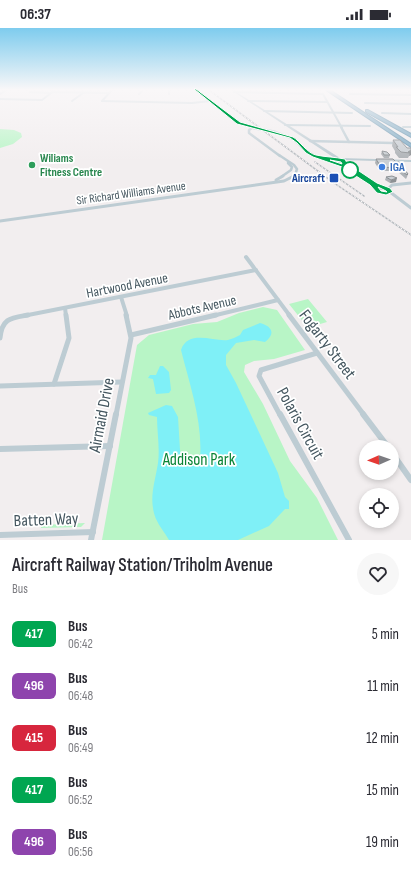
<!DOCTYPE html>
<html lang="en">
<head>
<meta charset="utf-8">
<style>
  :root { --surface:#fff; --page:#f7f7f7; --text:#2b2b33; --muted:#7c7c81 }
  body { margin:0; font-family:"Sofia Sans Condensed",sans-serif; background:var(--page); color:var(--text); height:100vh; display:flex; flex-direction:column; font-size:15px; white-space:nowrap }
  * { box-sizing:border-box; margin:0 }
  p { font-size:13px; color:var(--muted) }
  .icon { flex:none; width:22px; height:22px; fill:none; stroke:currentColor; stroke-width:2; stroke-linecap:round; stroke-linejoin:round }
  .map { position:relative; height:512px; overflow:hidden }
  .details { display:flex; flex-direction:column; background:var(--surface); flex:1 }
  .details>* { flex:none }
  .badge { padding:0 8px; border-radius:6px; font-size:14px; line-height:26px }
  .needle { width:26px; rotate:268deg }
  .buttons { position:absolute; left:359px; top:412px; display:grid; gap:8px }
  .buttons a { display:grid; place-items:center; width:40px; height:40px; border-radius:50%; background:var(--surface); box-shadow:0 2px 6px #0003; font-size:20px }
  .map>.badge { position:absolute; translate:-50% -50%; box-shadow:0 0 0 2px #fff }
  .round { display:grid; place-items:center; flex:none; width:42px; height:42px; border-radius:21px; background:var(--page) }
  .head { display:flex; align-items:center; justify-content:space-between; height:68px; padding:0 12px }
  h1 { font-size:19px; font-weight:600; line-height:30px }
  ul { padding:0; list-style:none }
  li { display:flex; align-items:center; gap:12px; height:52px; padding:0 12px }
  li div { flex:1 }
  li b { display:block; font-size:15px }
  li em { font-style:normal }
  li .badge { min-width:44px; font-weight:700; text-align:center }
  .status { display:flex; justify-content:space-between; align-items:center; height:28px; padding:0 20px; background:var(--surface); direction:ltr }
  .status svg { height:11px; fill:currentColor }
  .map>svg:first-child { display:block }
</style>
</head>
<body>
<div class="status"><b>06:37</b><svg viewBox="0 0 49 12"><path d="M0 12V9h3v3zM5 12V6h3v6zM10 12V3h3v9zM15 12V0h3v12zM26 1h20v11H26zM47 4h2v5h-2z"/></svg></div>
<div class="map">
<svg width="411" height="512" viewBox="0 0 411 512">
  <rect width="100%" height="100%" fill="#f2eeef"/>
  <!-- green -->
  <g fill="#b8f5c6">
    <polygon points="0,101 14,102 21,105 22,109 13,116 0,120"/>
    <polygon points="308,271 327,294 310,299 307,296 305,296 289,276"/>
    <polygon points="263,279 277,282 305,322 274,331 254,333 245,337 244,344 263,376 290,433 317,470 338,512 102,512 137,317 149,307 193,296 217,294 239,285"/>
    <polygon points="85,495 81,499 41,500 41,497"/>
  </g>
  <!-- water -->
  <g fill="#7ff0f7">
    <path d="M260,295c12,3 16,11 5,19l-11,-2 -18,3 -10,12v10l10,18 42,90 7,24 4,4v8h-4l-16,17 -31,14h-69c-4,-7 -10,-14 -13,-21 -8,-20 -1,-36 2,-56 2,-15 -1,-31 -1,-46l-8,-2 -1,-2 18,-8 6,1 6,11 2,33 2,10 4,5h8l6,-6c3,-37 -10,-73 -19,-109 7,-21 33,-8 47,-10 4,-1 8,-3 12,-5l3,-5z"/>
    <polygon points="160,338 163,338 169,344 171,362 169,365 156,366 153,351 148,350 150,347 156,347"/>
  </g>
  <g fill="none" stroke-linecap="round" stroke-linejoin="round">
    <defs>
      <g id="motorway">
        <polygon points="326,62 330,62 411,116 411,119"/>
        <polygon points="366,82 368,82 411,106 411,109 366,84"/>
      </g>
    </defs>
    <!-- motorway casing -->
    <use href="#motorway" stroke="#6b96b0" stroke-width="2"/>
    <!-- minor-far5 -->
    <g stroke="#bdccd3" stroke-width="2">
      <polyline points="169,62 169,66"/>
      <polyline points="30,64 51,65"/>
      <polyline points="52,64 109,65"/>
      <polyline points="234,64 323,66 342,100"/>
      <polyline points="0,66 7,62"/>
      <polyline points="139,66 143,62"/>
      <polyline points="350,66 411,67"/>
      <polyline points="0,71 42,72 55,62"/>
      <polyline points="72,73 83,65"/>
      <polyline points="102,73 192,75 210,73"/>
      <polyline points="102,73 112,62"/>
      <polyline points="248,73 327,74"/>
      <polyline points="365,75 411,76"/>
      <polyline points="264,83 352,85"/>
      <polyline points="382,85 411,86"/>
      <polyline points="285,97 370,98"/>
      <polyline points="403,99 411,99"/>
    </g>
    <!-- minor-far4 -->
    <g stroke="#bdccd3" stroke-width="2.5">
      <polyline points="341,99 349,114"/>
      <polyline points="252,100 249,102 249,105 280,128"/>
      <polyline points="310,113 393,115"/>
      <polyline points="279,127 294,137 297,141 295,147 292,149"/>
      <polyline points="281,149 291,142 292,139 288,135"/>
    </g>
    <!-- minor-far3 -->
    <g stroke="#bdccd3" stroke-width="3">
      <polyline points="276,152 283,148"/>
      <polyline points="389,160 392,157 411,155"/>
      <polyline points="390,164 411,180"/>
      <polyline points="0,193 284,153 294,148"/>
    </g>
    <!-- minor-far2 -->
    <g stroke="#bdccd3" stroke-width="4">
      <polyline points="246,229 290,288"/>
      <polyline points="121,269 127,288"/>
      <polyline points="65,280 66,288"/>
      <polyline points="23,288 256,242"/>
      <polyline points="212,288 278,272"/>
    </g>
    <!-- minor-far1 -->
    <g stroke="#bdccd3" stroke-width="5">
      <polyline points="289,287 364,387"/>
      <polyline points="131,307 216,287"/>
      <path d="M0,310c2,-20 11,-20 28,-23"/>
      <polyline points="54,356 69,310 66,287"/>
      <polyline points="0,358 122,354"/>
      <polyline points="116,387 131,310 126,287"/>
      <polyline points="280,387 259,348 261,342 317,325"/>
    </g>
    <!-- minor -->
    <g stroke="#bdccd3" stroke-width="6">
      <polyline points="280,386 349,512"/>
      <polyline points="363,386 388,419"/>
      <polyline points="0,421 110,418"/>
      <polyline points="392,425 411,452"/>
      <polyline points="0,507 93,504"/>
      <polyline points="91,512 116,386"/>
    </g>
    <!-- tertiary -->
    <g fill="#bdccd3" fill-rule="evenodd">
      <polygon points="194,62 196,62 237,92 255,100 253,101 235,94"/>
      <path d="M231,62h2l107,68 71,2v2l-68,-2 3,2 -4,2c11,5 28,14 35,24h9l6,4 -3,2 -3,1 -8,-2 -7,-8 -21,-14 -13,-7h-4l-19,-7 -9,-5 -12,-12 -19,-7v-2h2l19,7 12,12 9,5 17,6 -2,-1 1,-1h4zM339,132l3,2h-5l-2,-1zM380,162h4l3,2h-5z"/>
    </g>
    <!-- motorway -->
    <use href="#motorway" fill="#80abc4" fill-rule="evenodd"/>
    <defs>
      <g id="rail">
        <polyline points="209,62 334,155 411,207"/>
        <polyline points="315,134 364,168"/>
      </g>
    </defs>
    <!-- rail casing -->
    <use href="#rail" stroke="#b0b5ba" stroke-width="1.5"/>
    <!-- rail -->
    <use href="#rail" stroke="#fff" stroke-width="1" stroke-dasharray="2" stroke-linecap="butt"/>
    <!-- tertiary-bridge-far1 -->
    <polyline stroke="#bdccd3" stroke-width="2.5" points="254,100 256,100"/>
    <!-- tertiary-bridge -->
    <polyline stroke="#bdccd3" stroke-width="3" points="254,100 275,104"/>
  </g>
  <!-- wall -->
  <g fill="#aeb2b6">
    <polygon points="393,112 407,120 411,120 411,127 409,128 408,130 399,130 395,125 395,123 392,118"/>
    <polygon points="382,123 390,127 389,130 384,130 381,126"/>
    <polygon points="376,131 396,134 408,146 407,149 406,151 397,143 380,143 375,135"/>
    <polygon points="386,149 396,154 390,155 385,152"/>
  </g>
  <!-- shaded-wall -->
  <g fill="#8d9194">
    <polygon points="411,122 411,127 409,128 410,125 408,124"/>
    <polygon points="397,150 396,154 390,155 391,152"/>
  </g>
  <!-- building -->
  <g fill="#cacfd4" stroke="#8d9194">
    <polygon points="393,112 400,112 407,120 411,120 411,122 408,124 410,125 401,124 396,119 398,119"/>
    <polygon points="382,123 387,124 390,127 384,127"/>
    <polygon points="376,131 393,131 396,134 399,134 408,146 407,147 398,140 381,139"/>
    <polygon points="392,148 397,150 391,152 386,149"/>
  </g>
  <!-- sky -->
  <linearGradient id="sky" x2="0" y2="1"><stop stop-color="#7eccee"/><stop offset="0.46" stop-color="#f9f7f8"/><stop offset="1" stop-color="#f9f7f8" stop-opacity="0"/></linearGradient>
  <rect width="411" height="134" fill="url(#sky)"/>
  <!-- line -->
  <path fill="#00a651" stroke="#fff" fill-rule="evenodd" d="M194,61h2l44,33 53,15c7,4 14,16 23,18 9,2 19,2 29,4l2,4 30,20 13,5 3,4 -7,3 -9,-2 -7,-8 -28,-18 -29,-10 -7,-4 -9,-10 -7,-5 -53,-14zM330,132l11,2 1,2zM378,159l8,4 1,1 -6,-1z"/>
  <!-- markers -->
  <circle fill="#2e9e5b" stroke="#fff" stroke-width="1.5" cx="32" cy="137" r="4"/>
  <circle fill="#3f7fe0" stroke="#fff" stroke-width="1.5" cx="382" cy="139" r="4"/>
  <circle fill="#fff" stroke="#00a651" stroke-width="2" cx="350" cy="142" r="8"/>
  <rect fill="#1a4fb4" stroke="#fff" stroke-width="1.5" x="329" y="145" width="10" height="10" rx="2"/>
  <g text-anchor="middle" stroke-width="3.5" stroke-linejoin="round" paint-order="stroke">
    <!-- far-leisure labels -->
    <g font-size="12" font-weight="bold" fill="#27864d" stroke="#fff" text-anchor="start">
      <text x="40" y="134">Wiliams<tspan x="40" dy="14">Fitness Centre</tspan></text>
    </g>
    <!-- far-shop labels -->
    <g font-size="12" font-weight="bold" fill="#366cbe" stroke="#fff" text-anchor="start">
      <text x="390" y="143">IGA</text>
    </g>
    <!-- far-transit labels -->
    <g font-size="12" font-weight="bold" fill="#164399" stroke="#fff" text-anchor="end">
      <text x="325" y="154">Aircraft</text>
    </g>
    <!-- far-street labels -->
    <g font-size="12" fill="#44565f" stroke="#fff">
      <text transform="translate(131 165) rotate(-8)" y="4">Sir Richard Williams Avenue</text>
    </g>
    <!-- street labels -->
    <g font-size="14" fill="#44565f" stroke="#fff">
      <text transform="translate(127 257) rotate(-11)" y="5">Hartwood Avenue</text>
      <text transform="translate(202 279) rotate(-13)" y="5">Abbots Avenue</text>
    </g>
    <!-- near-street labels -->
    <g font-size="17" fill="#44565f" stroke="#fff">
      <text transform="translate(328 316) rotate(53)" y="6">Fogarty Street</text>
      <text transform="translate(101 387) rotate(-79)" y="6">Airmaid Drive</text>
      <text transform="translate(301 395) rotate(61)" y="6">Polaris Circuit</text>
      <text transform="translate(46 491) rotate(-2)" y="6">Batten Way</text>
    </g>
    <!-- near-park labels -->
    <g font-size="17" fill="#0b8436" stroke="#fff">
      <text x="199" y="437">Addison Park</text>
    </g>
  </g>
</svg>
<div class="buttons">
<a><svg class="needle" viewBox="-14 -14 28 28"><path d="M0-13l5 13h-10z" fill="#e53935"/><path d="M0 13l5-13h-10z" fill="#7c7c81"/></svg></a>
<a><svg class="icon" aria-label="locate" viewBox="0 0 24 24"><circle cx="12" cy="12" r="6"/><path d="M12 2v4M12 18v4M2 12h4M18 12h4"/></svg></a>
</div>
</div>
<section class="details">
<div class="head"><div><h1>Aircraft Railway Station/Triholm Avenue</h1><p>Bus</p></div><a class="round"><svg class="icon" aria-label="heart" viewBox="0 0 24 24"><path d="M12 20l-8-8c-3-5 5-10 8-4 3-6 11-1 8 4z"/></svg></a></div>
<ul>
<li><span class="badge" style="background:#00a651;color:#fff">417</span><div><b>Bus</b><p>06:42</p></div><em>5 min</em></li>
<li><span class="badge" style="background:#8e44ad;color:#fff">496</span><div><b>Bus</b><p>06:48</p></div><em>11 min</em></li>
<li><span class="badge" style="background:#d7263d;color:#fff">415</span><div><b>Bus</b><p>06:49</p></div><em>12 min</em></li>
<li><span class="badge" style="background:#00a651;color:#fff">417</span><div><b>Bus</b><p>06:52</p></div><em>15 min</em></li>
<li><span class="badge" style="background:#8e44ad;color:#fff">496</span><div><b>Bus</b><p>06:56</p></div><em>19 min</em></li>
</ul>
</section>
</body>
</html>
